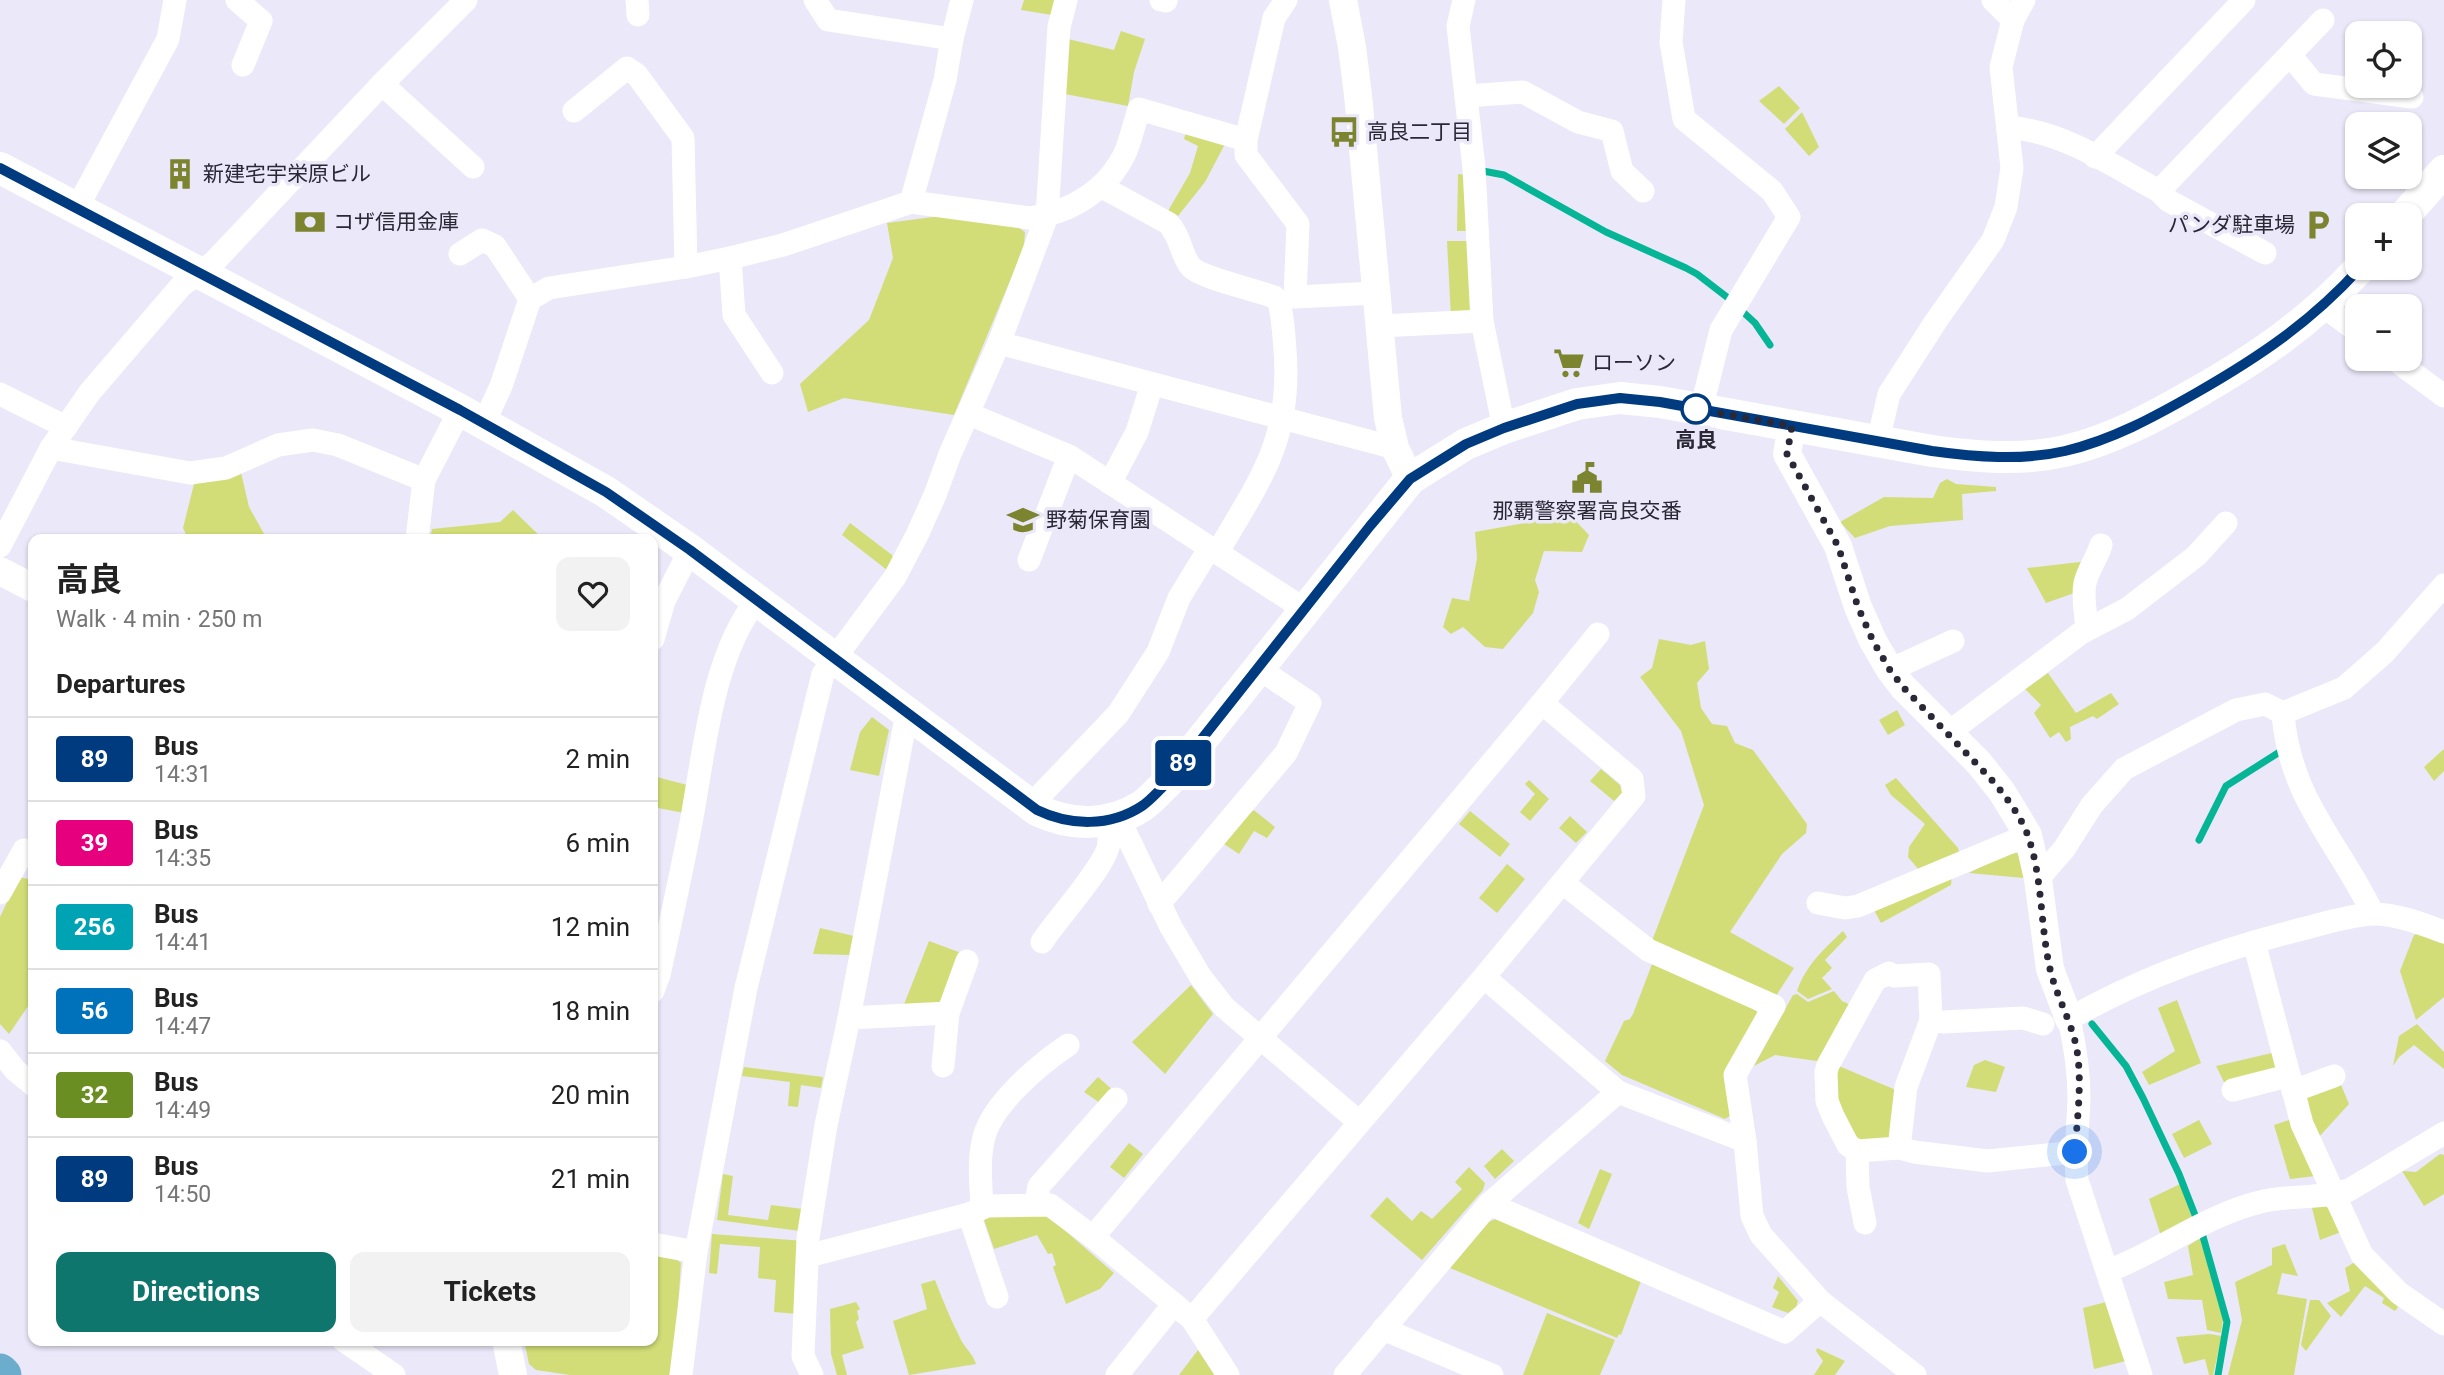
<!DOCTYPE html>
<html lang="en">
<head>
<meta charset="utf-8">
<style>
  :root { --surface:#fff; --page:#f2f2f2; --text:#222; --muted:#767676; --line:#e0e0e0; --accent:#0f766e }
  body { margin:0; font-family:Roboto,"Noto Sans JP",sans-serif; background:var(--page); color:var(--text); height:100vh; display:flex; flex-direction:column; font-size:26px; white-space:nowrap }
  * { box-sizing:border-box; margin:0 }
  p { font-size:23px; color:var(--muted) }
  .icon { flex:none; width:38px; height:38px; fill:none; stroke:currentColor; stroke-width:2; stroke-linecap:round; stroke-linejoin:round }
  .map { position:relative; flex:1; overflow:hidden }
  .details { position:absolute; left:28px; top:534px; width:630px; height:812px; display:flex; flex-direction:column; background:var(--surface); border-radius:14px; box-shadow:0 2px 5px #0004 }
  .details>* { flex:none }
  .badge { padding:0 14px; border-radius:5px; font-size:24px; line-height:46px }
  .tools { position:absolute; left:2345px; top:21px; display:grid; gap:14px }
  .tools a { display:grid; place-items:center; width:77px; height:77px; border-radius:14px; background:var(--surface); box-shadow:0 2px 5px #0004; font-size:35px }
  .you { position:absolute; width:35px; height:35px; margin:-18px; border:5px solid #fff; border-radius:50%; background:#1a73e8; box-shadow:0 0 0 10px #1a73e833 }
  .map>.badge { position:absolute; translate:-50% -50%; box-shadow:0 0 0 4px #fff }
  h2 { padding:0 28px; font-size:26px; line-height:63px }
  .round { display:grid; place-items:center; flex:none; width:74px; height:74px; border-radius:14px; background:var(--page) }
  .headline { display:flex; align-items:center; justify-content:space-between; height:119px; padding:0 28px }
  h1 { font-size:33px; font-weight:700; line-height:52px }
  .button { display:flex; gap:14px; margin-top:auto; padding:14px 28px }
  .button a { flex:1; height:80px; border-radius:14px; background:var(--accent); color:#fff; font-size:28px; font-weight:700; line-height:80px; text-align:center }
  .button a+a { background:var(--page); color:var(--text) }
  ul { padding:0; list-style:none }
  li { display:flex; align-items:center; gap:21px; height:84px; padding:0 28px; border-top:2px solid var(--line) }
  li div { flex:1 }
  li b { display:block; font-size:26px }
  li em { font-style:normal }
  li .badge { min-width:77px; font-weight:700; text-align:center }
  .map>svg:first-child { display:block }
</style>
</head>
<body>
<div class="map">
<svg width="2444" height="1375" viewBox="0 0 2444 1375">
  <rect width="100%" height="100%" fill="#ebe8f9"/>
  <!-- green -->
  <g fill="#d2dd78">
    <polygon points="1024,0 1056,0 1052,15 1021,10"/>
    <polygon points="1121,31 1145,39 1134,72 1128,106 1065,94 1068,39 1114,50"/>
    <polygon points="1779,86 1800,108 1784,124 1759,101"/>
    <polygon points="1802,112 1819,147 1809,156 1785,129"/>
    <polygon points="1186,132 1225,144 1205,182 1178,216 1168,211 1190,173 1198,146 1184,139"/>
    <polygon points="1458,174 1467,175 1469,231 1457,231"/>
    <polygon points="940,216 1019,228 1025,232 1024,247 954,415 844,398 808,412 800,384 869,320 893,258 887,223"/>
    <polygon points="1447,241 1469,241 1473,308 1468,317 1451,317"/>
    <polygon points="240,468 249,507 267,539 188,539 183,528 195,480"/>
    <polygon points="1947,479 1956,484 1996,487 1996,491 1962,494 1963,520 1890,526 1855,538 1840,522 1884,497 1933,498 1940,483"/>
    <polygon points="513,510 543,539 430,539 432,529 500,522"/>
    <polygon points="1570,515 1589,535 1582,552 1544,551 1535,580 1539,592 1533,613 1503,649 1485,647 1463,627 1451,634 1443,627 1452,598 1469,601 1477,558 1475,532"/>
    <polygon points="850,523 892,555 894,559 887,570 842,535"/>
    <polygon points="2089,561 2077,592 2046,603 2027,568"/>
    <polygon points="1659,639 1691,645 1705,641 1709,669 1697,683 1701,708 1712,724 1727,726 1735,743 1753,750 1807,824 1806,833 1782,854 1730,932 1794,968 1774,999 1650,946 1704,805 1681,731 1640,677 1652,668"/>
    <polygon points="2048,673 2076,713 2111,693 2119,704 2097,719 2093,716 2070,727 2071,739 2066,742 2059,732 2050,738 2034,713 2041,705 2025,689"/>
    <polygon points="1897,710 1905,725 1888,735 1879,720"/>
    <polygon points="872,717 889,730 879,776 850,770 860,732"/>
    <polygon points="2444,749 2444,771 2434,781 2424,767"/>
    <polygon points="1601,769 1620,785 1622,793 1614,801 1590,781"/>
    <polygon points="653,776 691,786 684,813 653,807"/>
    <polygon points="1896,778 1958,848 1959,852 1919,870 1908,857 1909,847 1925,824 1891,795 1885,785"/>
    <polygon points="1529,780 1549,799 1530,821 1520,812 1535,794 1525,784"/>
    <polygon points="1249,809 1255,811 1275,827 1267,838 1254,831 1239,854 1221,842"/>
    <polygon points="1470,811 1510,844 1500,857 1459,824"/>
    <polygon points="1570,816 1587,832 1576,843 1559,828"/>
    <polygon points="2017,853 2022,856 2024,878 1969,873 2006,854"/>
    <polygon points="1507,864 1525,879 1497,913 1479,898"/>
    <polygon points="1952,876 1951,885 1881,923 1874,910"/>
    <polygon points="19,877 33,880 33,999 9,1034 0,1024 0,917"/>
    <polygon points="820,928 854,936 850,955 813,954"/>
    <path d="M1843,931l4,6 -22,23 7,8 -10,10 10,11 -24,10 -11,-8c9,-26 27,-42 46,-60z"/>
    <polygon points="2420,933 2444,944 2444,997 2416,1020 2400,971 2414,935"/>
    <polygon points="929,941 964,954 946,1005 903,1007"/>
    <polygon points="1652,964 1745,1003 1759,1013 1733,1114 1725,1119 1622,1075 1605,1061 1624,1021 1630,1019 1633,1014"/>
    <polygon points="1191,985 1213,1014 1165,1074 1132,1042"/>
    <polygon points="1834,991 1842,1001 1853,1006 1824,1062 1775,1055 1754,1066 1793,995 1797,994 1808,1002"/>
    <polygon points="2177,1000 2201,1063 2149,1085 2142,1072 2175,1051 2158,1008"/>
    <polygon points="2417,1024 2444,1052 2444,1069 2414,1045 2399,1057 2393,1066 2399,1036"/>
    <polygon points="2272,1053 2276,1070 2226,1086 2216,1066"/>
    <polygon points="1985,1060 2005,1067 1996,1092 1966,1087 1974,1065"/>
    <polygon points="1834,1064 1896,1090 1892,1141 1858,1143 1835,1105"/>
    <polygon points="744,1067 823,1077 821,1088 801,1085 798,1107 788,1106 790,1082 742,1076"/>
    <polygon points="1098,1077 1115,1092 1103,1105 1084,1092"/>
    <polygon points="2339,1080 2349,1104 2318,1138 2310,1116 2306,1092"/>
    <polygon points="2292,1119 2315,1176 2290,1179 2274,1125"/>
    <polygon points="2199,1120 2212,1144 2184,1158 2172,1134"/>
    <polygon points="1129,1143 1143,1154 1124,1178 1110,1167"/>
    <polygon points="1502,1149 1514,1161 1495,1179 1484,1166"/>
    <polygon points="2440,1154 2444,1155 2444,1194 2424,1206 2402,1171 2416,1172"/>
    <polygon points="1469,1167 1485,1183 1483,1190 1422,1260 1370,1216 1387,1197 1412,1221 1421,1211 1432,1219 1462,1189 1455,1182"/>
    <polygon points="1600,1169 1612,1174 1589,1229 1578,1223"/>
    <polygon points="723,1174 733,1176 728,1215 768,1220 771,1205 803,1209 800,1231 717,1220"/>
    <polygon points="2180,1184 2192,1218 2161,1236 2149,1199"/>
    <path d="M2311,1204c23,1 22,9 30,28l-21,8z"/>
    <polygon points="1046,1214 1114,1273 1100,1289 1066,1304 1053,1267 1056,1265 1052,1253 1048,1254 1037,1235 994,1249 983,1217"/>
    <polygon points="1498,1218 1641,1281 1621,1335 1619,1334 1617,1338 1450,1268 1488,1222"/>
    <polygon points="712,1234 804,1241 798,1314 774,1312 776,1280 758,1278 760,1247 720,1244 717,1274 709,1273"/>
    <polygon points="2200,1238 2223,1320 2221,1333 2207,1330 2202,1300 2168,1299 2164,1282 2193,1275 2188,1246"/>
    <polygon points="2285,1244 2298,1276 2282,1273 2277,1294 2307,1299 2294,1375 2228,1375 2242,1320 2235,1282 2272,1265 2272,1248"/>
    <polygon points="653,1254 675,1258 681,1263 674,1370 669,1375 570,1375 536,1370 529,1364 524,1341 653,1340"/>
    <polygon points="2355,1262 2398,1307 2395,1311 2382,1303 2384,1298 2365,1286 2341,1317 2327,1303 2350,1291 2345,1268"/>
    <polygon points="1778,1276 1798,1301 1796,1307 1788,1313 1772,1307 1779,1292 1773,1288"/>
    <path d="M935,1280c8,21 16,40 26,60 5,9 12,14 15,24l-67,11 -16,-54 34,-12 -6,-25z"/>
    <polygon points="2310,1300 2319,1300 2331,1316 2306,1351 2301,1345"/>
    <polygon points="2110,1301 2126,1361 2094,1369 2083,1308"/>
    <polygon points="856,1302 860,1309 857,1311 859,1319 856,1322 864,1348 842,1355 847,1375 837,1375 831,1354 830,1309"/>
    <polygon points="1547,1313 1615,1340 1600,1375 1523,1375"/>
    <polygon points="2209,1334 2222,1336 2213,1375 2209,1375 2205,1359 2184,1364 2176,1337"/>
    <polygon points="1817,1348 1845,1361 1835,1375 1814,1375 1823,1361 1816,1351"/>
    <polygon points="1198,1350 1215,1375 1179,1375"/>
  </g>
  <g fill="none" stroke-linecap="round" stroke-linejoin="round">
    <!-- stream -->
    <g stroke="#06b595" stroke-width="7">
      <polyline points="1483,171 1504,175 1606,232 1686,268 1697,274 1732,301"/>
      <polyline points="1742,311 1755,323 1770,345"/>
      <polyline points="2199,840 2226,786 2278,753"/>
      <polyline points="2092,1024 2126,1066 2143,1098 2179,1174 2202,1233 2227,1322 2218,1375"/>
    </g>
    <!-- minor -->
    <g stroke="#fff" stroke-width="23">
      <polyline points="237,0 261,21 243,65"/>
      <polyline points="637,0 638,15"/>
      <polyline points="815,0 828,20 952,39"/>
      <polyline points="1161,0 1166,1"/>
      <polyline points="1464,0 1458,26 1474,168 1482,321 1504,428"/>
      <polyline points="1674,0 1671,42 1684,119 1772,191 1789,217 1721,330 1701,410"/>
      <polyline points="1993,0 2013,20"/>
      <polyline points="2290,55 2314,84 2412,97"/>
      <polyline points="382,84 473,167"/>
      <polyline points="1466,96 1523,92 1578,122 1612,131 1622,171 1643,191"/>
      <polyline points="574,111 627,68 637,75 683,138 686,267"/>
      <path d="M2008,127c57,5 101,37 151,64l164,-171"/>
      <polyline points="1246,140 1274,18 1286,0"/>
      <polyline points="2095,157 2244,0"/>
      <path d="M1102,187l66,36c13,13 13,33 23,44 10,11 66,23 83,30l5,5c4,16 5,32 6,48 7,89 -25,130 -68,203"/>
      <polyline points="2159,191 2169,201 2265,253"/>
      <polyline points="911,202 945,80 952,39 962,0"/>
      <polyline points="77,208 168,39 175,0"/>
      <polyline points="460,254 482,240 495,246 530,299"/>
      <polyline points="730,258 734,315 772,373"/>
      <polyline points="2323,306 2357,331"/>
      <polyline points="1380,326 1482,321"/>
      <polyline points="999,343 1395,448"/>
      <polyline points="2394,359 2444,396"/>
      <polyline points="0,394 66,427"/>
      <polyline points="969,414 1069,456 1304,609"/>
      <path d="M484,423l17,-37 29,-87 19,-11 137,-21 44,-9 53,-13 128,-43 119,16c41,-5 79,-29 96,-67 5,-13 9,-29 13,-42l107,31v15l52,69 -3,73 81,-4"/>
      <polyline points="1878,441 1889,394 1936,321 1993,240 2006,207 2012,168 2001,67 2013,20 2024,0"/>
      <polyline points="51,448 190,473 226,468 278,445 313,440 338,445 424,480"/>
      <polyline points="1110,483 1137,432 1152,384"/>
      <polyline points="417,539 424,480 460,410"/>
      <polyline points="0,546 51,448 90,392 181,286 214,262 382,84 466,0"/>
      <polyline points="1029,560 1069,456"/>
      <path d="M2087,629c-1,-15 -5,-32 -2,-46 3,-13 12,-25 16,-38"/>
      <polyline points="653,639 664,601 690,550"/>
      <polyline points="1890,670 1953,641"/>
      <polyline points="1542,703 1598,634"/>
      <path d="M2283,713c6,85 56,130 90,201"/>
      <polyline points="1948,733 2081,633 2127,609 2196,556 2226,523"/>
      <polyline points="1030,806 1118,714 1158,652 1179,598 1209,549"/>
      <polyline points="1118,817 1171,927 1200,976 1224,1007 1359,1122"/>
      <polyline points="2038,879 2064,849 2092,805 2124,769 2236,710 2265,704 2283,713 2344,688 2385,652 2444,585"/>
      <polyline points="1563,883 1648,950 1774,1006 1735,1075 1745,1141"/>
      <polyline points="0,893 24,850 33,857"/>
      <polyline points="1818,903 1845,908 1858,906 2028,835"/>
      <polyline points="1159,904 1286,753 1310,703 1258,668"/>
      <path d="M1042,942c13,-21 67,-79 67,-100 1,-7 -2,-15 -3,-22"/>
      <polyline points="2254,942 2302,1124 2362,1255 2399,1293 2444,1324"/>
      <polyline points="1484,977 1618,1092"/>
      <path d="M653,991l6,-16c11,-50 22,-101 32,-152 13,-69 21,-168 66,-223"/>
      <polyline points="849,1018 948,1013"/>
      <polyline points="1931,1020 1943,1022 2023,1018 2043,1024"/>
      <polyline points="0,1051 15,1070 33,1085"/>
      <polyline points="943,1066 948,1013 967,961"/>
      <polyline points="2233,1090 2288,1076"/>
      <polyline points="2293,1091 2334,1076"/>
      <polyline points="1899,1148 1914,1152 1988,1161 2075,1152"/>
      <polyline points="1857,1151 1899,1148 1906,1087 1931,1020 1929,974 1894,976 1889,973 1875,980 1828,1065 1826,1072 1827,1101 1833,1116 1848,1145 1857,1151 1858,1187 1865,1223"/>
      <polyline points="1036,1204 1039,1186 1116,1099"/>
      <polyline points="1489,1204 1785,1332 1820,1301"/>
      <path d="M982,1208c-1,-24 -4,-48 2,-71 9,-34 56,-73 84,-92"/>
      <polyline points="969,1214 997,1297"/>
      <polyline points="1093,1237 1542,703 1632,779 1634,796 1484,977 1192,1319"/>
      <polyline points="653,1244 696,1252"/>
      <polyline points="808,1256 969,1214 987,1206 1050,1205 1093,1237 1192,1319 1228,1375"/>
      <path d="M2108,1271c53,-20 99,-57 156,-70 28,-6 57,-2 85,-11l95,-57"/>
      <polyline points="1383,1329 1492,1375"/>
      <polyline points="343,1340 394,1375"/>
      <polyline points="681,1375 696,1252 746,988 823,674 895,577 917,535 935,495 950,454 999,343 1047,216 1059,27 1066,0"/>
      <polyline points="812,1375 803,1356 808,1238 826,1125 849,1018 907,713"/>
      <polyline points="1117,1375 1174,1304"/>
      <polyline points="1345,1375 1489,1204 1618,1092 1745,1141 1752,1216 1761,1235 1820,1301 1915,1375"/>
      <path d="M2141,1375l-64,-195c-2,-28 1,-53 2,-81 0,-28 -4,-54 -10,-80 71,-41 150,-69 229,-89 24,-6 49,-14 73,-16 23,-1 52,10 73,18"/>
    </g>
    <!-- tertiary -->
    <g stroke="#fff" stroke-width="28">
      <polyline points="1343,0 1352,47 1358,95 1388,418 1395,448 1410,479"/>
      <polyline points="1792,426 1787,454 1838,546 1858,607 1873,641 1890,670 1903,687 1979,763 2002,792 2028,835 2038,879 2050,969 2069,1019"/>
      <polyline points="0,571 33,588"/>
      <polyline points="506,1340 513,1375"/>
    </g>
    <!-- secondary -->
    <g stroke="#fff" stroke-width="32">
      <path d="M0,168l460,242 146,82 84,58 347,260c33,16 73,17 105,-4 9,-6 17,-16 25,-23l243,-304 56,-35 38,-16 73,-24 43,-6 40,4 272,49c43,6 90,10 133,0 47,-11 89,-34 131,-58 63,-36 114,-71 164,-125"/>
      <polyline points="2405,215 2444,171"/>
    </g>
    <!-- trunk -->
    <polyline stroke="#6caccc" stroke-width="37" points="0,1372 3,1375"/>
  </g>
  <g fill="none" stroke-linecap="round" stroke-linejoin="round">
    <defs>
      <path id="line" d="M0,168l460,242 146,82 84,58 347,260c33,16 73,17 105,-4 9,-6 17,-16 25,-23l203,-257 40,-47 56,-35 38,-16 73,-24 43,-6 40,4 272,49c43,6 90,10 133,0 47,-11 89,-34 131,-58 63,-36 115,-71 164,-125"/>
    </defs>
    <!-- line casing -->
    <use href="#line" stroke="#fff" stroke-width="16"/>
    <!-- line -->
    <use href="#line" stroke="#003b80" stroke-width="10"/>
    <!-- walk -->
    <path stroke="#2a2737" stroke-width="7" stroke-dasharray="0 12.6" d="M1696,409l96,17 -5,28 51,92 20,61 15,34 17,29 13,17 87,91c14,16 31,38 38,58 15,43 12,89 22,133 6,26 20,50 26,76 7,35 1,73 -1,107"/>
  </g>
  <!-- icons -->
  <defs>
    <symbol id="bus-bare" viewBox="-9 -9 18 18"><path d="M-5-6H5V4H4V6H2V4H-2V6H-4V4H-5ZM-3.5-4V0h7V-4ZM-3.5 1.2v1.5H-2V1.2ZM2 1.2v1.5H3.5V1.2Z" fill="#7c842f" stroke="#ebe8f9" stroke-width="2.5" paint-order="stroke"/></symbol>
    <symbol id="building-bare" viewBox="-9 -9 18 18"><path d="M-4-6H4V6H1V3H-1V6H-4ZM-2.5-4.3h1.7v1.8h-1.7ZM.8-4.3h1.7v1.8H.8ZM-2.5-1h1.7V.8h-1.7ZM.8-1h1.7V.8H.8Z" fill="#7c842f" stroke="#ebe8f9" stroke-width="2.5" paint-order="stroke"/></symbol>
    <symbol id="bank-bare" viewBox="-9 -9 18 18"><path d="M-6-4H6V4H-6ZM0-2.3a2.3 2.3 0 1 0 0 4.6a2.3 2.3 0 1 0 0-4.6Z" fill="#7c842f" stroke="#ebe8f9" stroke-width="2.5" paint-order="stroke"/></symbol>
    <symbol id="parking-bare" viewBox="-9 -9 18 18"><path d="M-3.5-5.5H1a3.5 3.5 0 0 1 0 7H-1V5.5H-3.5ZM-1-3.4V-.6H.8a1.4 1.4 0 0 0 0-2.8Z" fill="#7c842f" stroke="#ebe8f9" stroke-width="2.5" paint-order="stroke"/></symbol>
    <symbol id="supermarket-bare" viewBox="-9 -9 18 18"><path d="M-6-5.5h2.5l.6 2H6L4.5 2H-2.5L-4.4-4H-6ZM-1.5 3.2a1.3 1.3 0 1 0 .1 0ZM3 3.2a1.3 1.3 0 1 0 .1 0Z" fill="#7c842f" stroke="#ebe8f9" stroke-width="2.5" paint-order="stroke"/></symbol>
    <symbol id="civic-bare" viewBox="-9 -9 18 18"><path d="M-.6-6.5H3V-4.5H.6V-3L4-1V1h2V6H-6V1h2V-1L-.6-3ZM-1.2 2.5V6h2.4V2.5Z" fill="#7c842f" stroke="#ebe8f9" stroke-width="2.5" paint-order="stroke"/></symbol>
    <symbol id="school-bare" viewBox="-9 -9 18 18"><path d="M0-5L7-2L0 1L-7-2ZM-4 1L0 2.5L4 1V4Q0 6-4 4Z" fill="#7c842f" stroke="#ebe8f9" stroke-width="2.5" paint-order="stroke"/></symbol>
  </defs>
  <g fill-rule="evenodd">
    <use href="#bus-bare" x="1322" y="110" width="44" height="44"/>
    <use href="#building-bare" x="158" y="152" width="44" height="44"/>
    <use href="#bank-bare" x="288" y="200" width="44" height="44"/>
    <use href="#parking-bare" x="2296" y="203" width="44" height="44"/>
    <use href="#supermarket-bare" x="1547" y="341" width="44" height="44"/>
    <use href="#civic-bare" x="1565" y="456" width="44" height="44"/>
    <use href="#school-bare" x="1001" y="498" width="44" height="44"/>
  </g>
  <!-- markers -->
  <circle fill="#fff" stroke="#003b80" stroke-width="3.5" cx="1696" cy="409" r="14"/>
  <g text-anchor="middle" stroke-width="7" stroke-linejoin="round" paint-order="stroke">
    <!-- poi labels -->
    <g font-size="21" fill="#2a2737" stroke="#ebe8f9" text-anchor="start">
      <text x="1367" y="139">高良二丁目</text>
      <text x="203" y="181">新建宅宇栄原ビル</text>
      <text x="333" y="229">コザ信用金庫</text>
      <text x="2295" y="232" text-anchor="end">パンダ駐車場</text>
      <text x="1592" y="370">ローソン</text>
      <text x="1587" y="518" text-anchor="middle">那覇警察署高良交番</text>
      <text x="1046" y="527">野菊保育園</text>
    </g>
    <!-- stop labels -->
    <g font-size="21" font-weight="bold" fill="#2a2737" stroke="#ebe8f9">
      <text x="1696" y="447">高良</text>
    </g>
  </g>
</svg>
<div class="tools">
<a><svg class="icon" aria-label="locate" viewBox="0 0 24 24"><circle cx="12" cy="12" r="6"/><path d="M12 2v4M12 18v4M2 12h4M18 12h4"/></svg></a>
<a><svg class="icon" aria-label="layers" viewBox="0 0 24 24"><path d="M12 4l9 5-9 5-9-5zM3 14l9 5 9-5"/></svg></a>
<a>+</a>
<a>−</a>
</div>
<div class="you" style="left:2075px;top:1152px"></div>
<b class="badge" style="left:1183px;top:763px;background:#003b80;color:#fff">89</b>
<section class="details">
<div class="headline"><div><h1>高良</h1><p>Walk · 4 min · 250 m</p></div><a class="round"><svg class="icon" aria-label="heart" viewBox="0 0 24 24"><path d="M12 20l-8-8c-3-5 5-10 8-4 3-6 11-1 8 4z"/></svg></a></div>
<h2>Departures</h2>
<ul>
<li><span class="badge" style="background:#003b80;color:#fff">89</span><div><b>Bus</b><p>14:31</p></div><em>2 min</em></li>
<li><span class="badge" style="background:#e6007e;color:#fff">39</span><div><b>Bus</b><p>14:35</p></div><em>6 min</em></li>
<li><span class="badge" style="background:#00a3b4;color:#fff">256</span><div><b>Bus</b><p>14:41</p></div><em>12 min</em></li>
<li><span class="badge" style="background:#0072bc;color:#fff">56</span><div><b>Bus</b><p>14:47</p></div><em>18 min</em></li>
<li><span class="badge" style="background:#6b8e23;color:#fff">32</span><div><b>Bus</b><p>14:49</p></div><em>20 min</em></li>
<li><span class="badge" style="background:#003b80;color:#fff">89</span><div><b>Bus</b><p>14:50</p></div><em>21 min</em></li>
</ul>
<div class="button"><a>Directions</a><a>Tickets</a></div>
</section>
</div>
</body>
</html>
